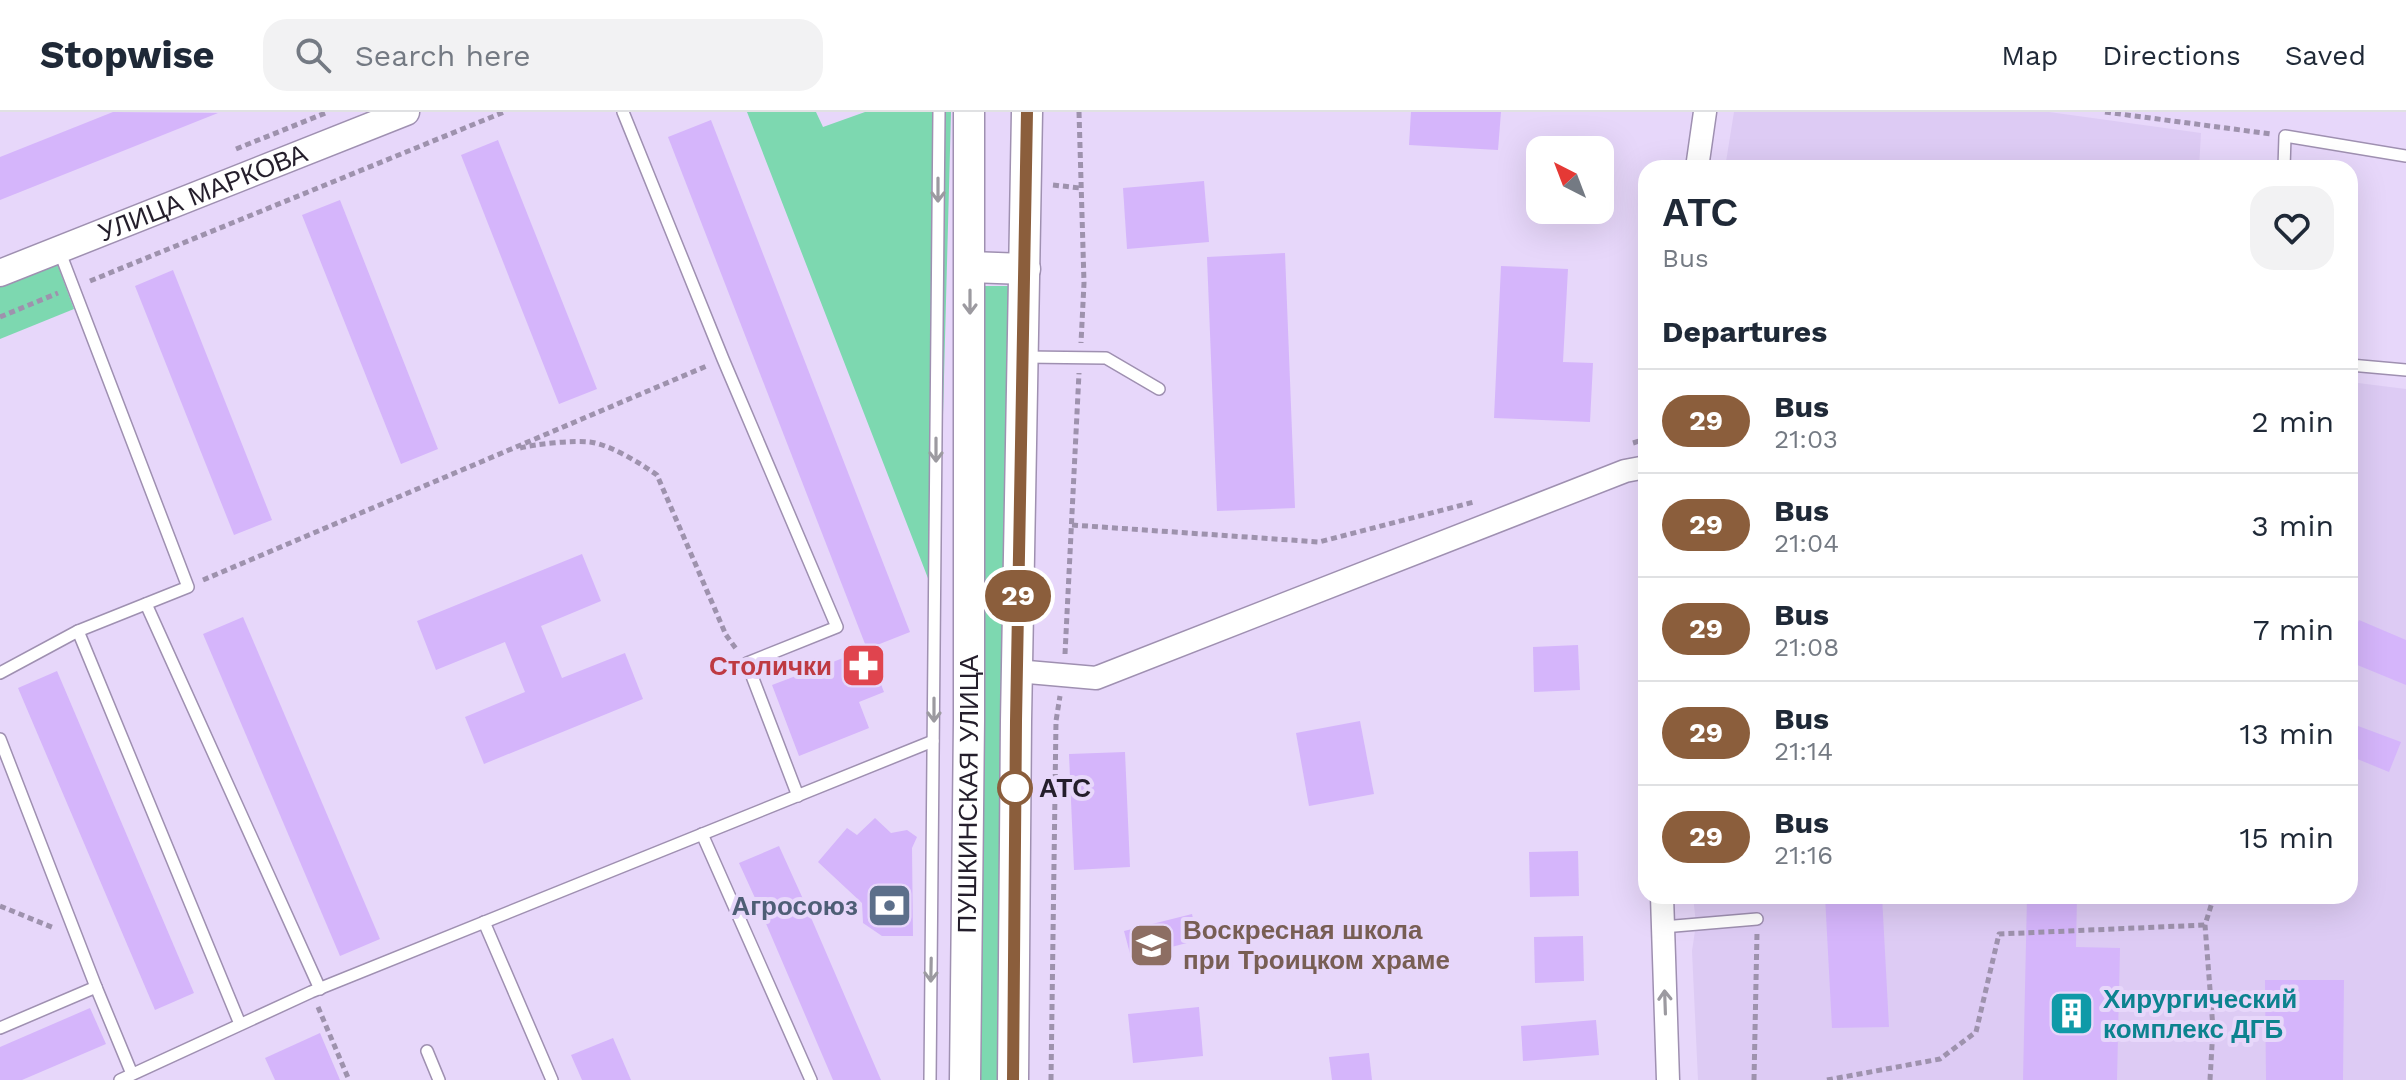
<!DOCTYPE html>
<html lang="en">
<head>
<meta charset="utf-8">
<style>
  :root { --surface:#fff; --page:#f2f2f3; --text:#1f2937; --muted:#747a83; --line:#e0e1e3 }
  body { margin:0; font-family:"Work Sans",sans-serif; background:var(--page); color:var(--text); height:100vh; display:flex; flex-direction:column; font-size:30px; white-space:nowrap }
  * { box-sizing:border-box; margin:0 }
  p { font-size:26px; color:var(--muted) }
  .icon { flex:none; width:44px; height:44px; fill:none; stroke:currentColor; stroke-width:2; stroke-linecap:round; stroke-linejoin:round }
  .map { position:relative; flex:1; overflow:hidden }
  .side { position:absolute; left:1638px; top:48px; width:720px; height:744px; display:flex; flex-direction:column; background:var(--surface); border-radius:24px; box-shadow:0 8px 32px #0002 }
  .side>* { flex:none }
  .badge { padding:0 16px; border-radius:26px; font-size:28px; line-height:52px }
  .needle { width:52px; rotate:318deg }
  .buttons { position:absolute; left:1526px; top:24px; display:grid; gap:16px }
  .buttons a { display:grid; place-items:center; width:88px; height:88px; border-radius:16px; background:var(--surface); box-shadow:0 8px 32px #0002; font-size:40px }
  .map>.badge { position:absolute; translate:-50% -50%; box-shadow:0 0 0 4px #fff }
  h2 { padding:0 24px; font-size:30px; line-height:72px }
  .round { display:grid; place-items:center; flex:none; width:84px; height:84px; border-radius:24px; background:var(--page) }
  .overview { display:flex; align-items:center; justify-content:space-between; height:136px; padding:0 24px }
  h1 { font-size:38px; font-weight:700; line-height:60px }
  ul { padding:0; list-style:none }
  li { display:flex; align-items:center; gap:24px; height:104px; padding:0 24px; border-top:2px solid var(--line) }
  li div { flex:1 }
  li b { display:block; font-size:30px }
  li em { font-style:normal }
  li .badge { min-width:88px; font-weight:700; text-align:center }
  header { display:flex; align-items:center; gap:48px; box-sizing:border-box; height:112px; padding:0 40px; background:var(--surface); border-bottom:2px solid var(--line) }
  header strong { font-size:38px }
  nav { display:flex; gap:44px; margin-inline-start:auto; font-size:28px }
  .search { width:560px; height:72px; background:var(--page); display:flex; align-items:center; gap:20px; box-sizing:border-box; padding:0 28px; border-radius:24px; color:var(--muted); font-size:30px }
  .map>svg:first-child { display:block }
</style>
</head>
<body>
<header>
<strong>Stopwise</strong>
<div class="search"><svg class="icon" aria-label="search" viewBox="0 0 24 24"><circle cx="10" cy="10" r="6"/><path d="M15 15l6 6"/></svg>Search here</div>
<nav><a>Map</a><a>Directions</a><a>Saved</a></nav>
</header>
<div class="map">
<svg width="2406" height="968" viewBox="0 0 2406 968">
  <rect width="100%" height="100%" fill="#e7d7fa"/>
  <!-- built -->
  <g fill="#ddcbf4">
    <polygon points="1734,0 2049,0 2201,21 2199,56 1725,56"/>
    <polygon points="2350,270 2406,277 2406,968 1698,968 1692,839 1696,812 1693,784 2350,784"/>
  </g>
  <!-- green -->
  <g fill="#7dd8b0">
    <polygon points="747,0 816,0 823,15 865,0 951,0 938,492"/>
    <polygon points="57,151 74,197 0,227 0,173"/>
    <polygon points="985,174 1012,174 1000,968 977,968 983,619"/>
  </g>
  <!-- building -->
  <g fill="#d5b5fb">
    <polygon points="113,0 218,1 0,88 0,45"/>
    <polygon points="1411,0 1501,0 1498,38 1409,33"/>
    <polygon points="711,8 910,520 867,537 668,25"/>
    <polygon points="498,28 597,277 559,292 461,43"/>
    <polygon points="1204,69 1209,130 1127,137 1123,76"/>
    <polygon points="340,88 438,337 401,352 302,103"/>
    <polygon points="1285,141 1295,396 1217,399 1207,145"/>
    <polygon points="1501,154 1568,157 1563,250 1593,251 1590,310 1494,306"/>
    <polygon points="173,158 272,408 234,423 135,174"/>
    <polygon points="582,442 601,489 541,514 562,566 625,541 643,587 484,652 465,605 525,580 505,530 436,558 417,509"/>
    <polygon points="243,505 380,827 340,844 203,522"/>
    <polygon points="2359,508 2406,528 2406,573 2350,550 2350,529"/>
    <polygon points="1578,533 1580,578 1534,580 1533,535"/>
    <polygon points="867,537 884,580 859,590 869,616 799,644 772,573"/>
    <polygon points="57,559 194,881 155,898 18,576"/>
    <polygon points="1360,609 1374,682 1309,694 1296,621"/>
    <polygon points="2350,611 2401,630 2389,660 2350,644"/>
    <polygon points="1125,640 1130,755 1074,758 1069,642"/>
    <polygon points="875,706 891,721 907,718 917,725 912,736 913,824 882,824 863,811 862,791 818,750 847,716 857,723"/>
    <polygon points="779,734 803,787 881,968 833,968 755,786 739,751"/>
    <polygon points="1578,739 1579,784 1530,785 1529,740"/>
    <polygon points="1825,784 1882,784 1889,915 1832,916"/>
    <polygon points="2027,784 2077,784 2076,835 2120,836 2117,968 2023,968"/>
    <polygon points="1192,802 1198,828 1164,837 1167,845 1133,853 1124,819"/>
    <polygon points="1583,824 1584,869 1535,871 1534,825"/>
    <polygon points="2265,868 2344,868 2343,968 2266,968"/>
    <polygon points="1199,895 1203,944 1133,951 1128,902"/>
    <polygon points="90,896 106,932 22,968 0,968 0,935"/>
    <polygon points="1596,908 1599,943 1523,949 1521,914"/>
    <polygon points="320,921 340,968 275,968 265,946"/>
    <polygon points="613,926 631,968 582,968 571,943"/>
    <polygon points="1369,941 1372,968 1332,968 1329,945"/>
  </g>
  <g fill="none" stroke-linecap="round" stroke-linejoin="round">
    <defs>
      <g id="service">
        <polyline points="623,0 723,247 837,515 747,551 798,684"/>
        <polyline points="2284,56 2285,24 2406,44"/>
        <polyline points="1025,245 1106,246 1159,277"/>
        <polyline points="2350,253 2406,258"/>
        <polyline points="146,492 320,877"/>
        <polyline points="78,519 240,912"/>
        <polyline points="0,561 78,519 188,475 59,138"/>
        <polyline points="0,627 96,875"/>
        <polyline points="702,722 811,968"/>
        <polyline points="484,810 552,968"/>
        <polyline points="1663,815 1757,807"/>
        <polyline points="0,916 96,875 132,962"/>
        <polyline points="427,939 439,968"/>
        <polyline points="120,968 311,880 933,629"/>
        <polyline points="930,968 939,0"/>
      </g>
      <g id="minor">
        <polyline points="1697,56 1705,0"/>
        <polyline points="1016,559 1096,566 1625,359 1646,355"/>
        <polyline points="1662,784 1668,968"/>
      </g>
      <g id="tertiary">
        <path id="s1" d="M0,161l406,-161"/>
      </g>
      <g id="secondary">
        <polyline points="970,155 1025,157"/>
        <path id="s2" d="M965,968l4,-359v-609"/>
        <polyline points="1013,968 1016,609 1027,0"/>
      </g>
    </defs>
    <!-- service casing -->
    <use href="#service" stroke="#9f90b1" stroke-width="14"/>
    <!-- minor casing -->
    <use href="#minor" stroke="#9f90b1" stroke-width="25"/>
    <!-- tertiary casing -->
    <use href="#tertiary" stroke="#9f90b1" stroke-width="29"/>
    <!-- secondary casing -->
    <use href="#secondary" stroke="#9f90b1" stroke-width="33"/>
    <!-- path -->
    <g stroke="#9e92ad" stroke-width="5" stroke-dasharray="6 4" stroke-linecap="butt">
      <polyline points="1079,0 1084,171 1081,231"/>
      <polyline points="2105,0 2271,22"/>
      <polyline points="236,37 328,0"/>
      <polyline points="1053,73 1080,76"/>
      <polyline points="90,169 504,0"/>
      <polyline points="0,205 58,181"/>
      <polyline points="1633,331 1646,327"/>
      <path d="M520,336c16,-4 54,-8 70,-6 21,3 50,21 67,33l69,160 11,15"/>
      <polyline points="1072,413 1319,430 1474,390"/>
      <polyline points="203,468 709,253"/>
      <polyline points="1065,542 1079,261"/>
      <polyline points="0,794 54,816"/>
      <polyline points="318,895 349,968"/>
      <polyline points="1051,968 1056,609 1060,584"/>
      <polyline points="1754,968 1757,821"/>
      <polyline points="1827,968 1940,947 1976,920 1999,822 2205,813"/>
      <polyline points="2210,968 2213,916 2205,813 2214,784"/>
    </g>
    <!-- service -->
    <use href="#service" stroke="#fff" stroke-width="11"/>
    <!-- minor -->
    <use href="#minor" stroke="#fff" stroke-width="22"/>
    <!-- tertiary -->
    <use href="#tertiary" stroke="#fff" stroke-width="26"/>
    <!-- secondary -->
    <use href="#secondary" stroke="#fff" stroke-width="30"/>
  </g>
  <!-- one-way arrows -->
  <defs><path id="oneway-shaft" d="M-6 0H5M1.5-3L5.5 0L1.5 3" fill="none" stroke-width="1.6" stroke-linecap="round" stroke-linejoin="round" transform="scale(2)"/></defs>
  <g stroke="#9c9aa0">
    <use href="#oneway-shaft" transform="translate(938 78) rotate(90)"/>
    <use href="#oneway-shaft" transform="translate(970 190) rotate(90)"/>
    <use href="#oneway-shaft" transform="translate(936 338) rotate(90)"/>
    <use href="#oneway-shaft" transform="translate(934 598) rotate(90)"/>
    <use href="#oneway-shaft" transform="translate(931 858) rotate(91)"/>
    <use href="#oneway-shaft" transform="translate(1665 890) rotate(-92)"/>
  </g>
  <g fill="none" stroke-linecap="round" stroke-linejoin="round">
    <defs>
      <polyline id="line" points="1013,968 1016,609 1027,0"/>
    </defs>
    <!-- line casing -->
    <use href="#line" stroke="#fff" stroke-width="18"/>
    <!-- line -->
    <use href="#line" stroke="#8b5e3c" stroke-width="12"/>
  </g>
  <!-- icons -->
  <defs>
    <symbol id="pharmacy-square" viewBox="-11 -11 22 22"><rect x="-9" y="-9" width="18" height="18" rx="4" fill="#e0444e" stroke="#e7d7fa"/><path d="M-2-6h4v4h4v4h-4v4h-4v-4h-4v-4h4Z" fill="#fff"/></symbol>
    <symbol id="bank-square" viewBox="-11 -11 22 22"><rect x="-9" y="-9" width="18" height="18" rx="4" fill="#5c6f8a" stroke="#e7d7fa"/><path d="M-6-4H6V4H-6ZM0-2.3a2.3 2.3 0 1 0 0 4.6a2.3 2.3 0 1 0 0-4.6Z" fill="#fff"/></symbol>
    <symbol id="school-square" viewBox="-11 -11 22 22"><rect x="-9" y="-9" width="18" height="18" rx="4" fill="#8d6e63" stroke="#e7d7fa"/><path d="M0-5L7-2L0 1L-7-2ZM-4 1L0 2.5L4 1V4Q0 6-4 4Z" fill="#fff"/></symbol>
    <symbol id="building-square" viewBox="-11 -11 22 22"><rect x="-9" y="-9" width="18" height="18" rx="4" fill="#0f9aa8" stroke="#e7d7fa"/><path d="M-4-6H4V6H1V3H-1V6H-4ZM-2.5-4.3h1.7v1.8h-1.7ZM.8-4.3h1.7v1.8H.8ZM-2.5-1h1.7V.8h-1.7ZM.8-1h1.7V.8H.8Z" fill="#fff"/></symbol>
  </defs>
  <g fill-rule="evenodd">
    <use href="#pharmacy-square" x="838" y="528" width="51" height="51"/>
    <use href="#bank-square" x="864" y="768" width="51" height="51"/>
    <use href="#school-square" x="1126" y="808" width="51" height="51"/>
    <use href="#building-square" x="2046" y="876" width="51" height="51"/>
  </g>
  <!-- markers -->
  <circle fill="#fff" stroke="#8b5e3c" stroke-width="4" cx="1015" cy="676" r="16"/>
  <g text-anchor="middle" stroke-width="8" stroke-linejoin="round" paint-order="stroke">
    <!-- street labels -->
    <g font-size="26" fill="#241e2b" stroke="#e7d7fa">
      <text dy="9" stroke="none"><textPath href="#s1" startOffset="218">УЛИЦА МАРКОВА</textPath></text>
      <text dy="9" stroke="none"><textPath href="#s2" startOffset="286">ПУШКИНСКАЯ УЛИЦА</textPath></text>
    </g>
    <!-- health labels -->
    <g font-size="26" font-weight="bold" fill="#be3a42" stroke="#e7d7fa" text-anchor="end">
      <text x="832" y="563">Столички</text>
    </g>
    <!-- stop labels -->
    <g font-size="26" font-weight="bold" fill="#241e2b" stroke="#e7d7fa" text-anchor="start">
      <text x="1039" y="685">АТС</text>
    </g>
    <!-- service labels -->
    <g font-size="26" font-weight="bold" fill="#4e5e75" stroke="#e7d7fa" text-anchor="end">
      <text x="858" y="803">Агросоюз</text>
    </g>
    <!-- education labels -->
    <g font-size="26" font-weight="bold" fill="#785e54" stroke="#e7d7fa" text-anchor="start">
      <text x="1183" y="827">Воскресная школа<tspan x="1183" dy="30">при Троицком храме</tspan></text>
    </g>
    <!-- culture labels -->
    <g font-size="26" font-weight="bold" fill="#0d838f" stroke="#e7d7fa" text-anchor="start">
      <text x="2103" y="896">Хирургический<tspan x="2103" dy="30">комплекс ДГБ</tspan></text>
    </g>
  </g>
</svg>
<div class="buttons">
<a><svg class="needle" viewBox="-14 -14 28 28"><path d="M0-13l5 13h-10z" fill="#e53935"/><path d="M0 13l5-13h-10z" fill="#747a83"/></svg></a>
</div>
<b class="badge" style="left:1018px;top:484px;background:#8b5e3c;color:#fff">29</b>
<section class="side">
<div class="overview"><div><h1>АТС</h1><p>Bus</p></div><a class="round"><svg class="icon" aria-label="heart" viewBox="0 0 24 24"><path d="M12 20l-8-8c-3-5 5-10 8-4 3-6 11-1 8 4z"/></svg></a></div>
<h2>Departures</h2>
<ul>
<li><span class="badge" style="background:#8b5e3c;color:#fff">29</span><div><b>Bus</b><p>21:03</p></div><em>2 min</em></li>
<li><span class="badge" style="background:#8b5e3c;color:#fff">29</span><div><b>Bus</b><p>21:04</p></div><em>3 min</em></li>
<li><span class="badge" style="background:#8b5e3c;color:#fff">29</span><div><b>Bus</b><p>21:08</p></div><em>7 min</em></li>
<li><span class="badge" style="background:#8b5e3c;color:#fff">29</span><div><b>Bus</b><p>21:14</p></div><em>13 min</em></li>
<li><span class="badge" style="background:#8b5e3c;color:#fff">29</span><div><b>Bus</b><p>21:16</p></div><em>15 min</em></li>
</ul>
</section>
</div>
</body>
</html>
